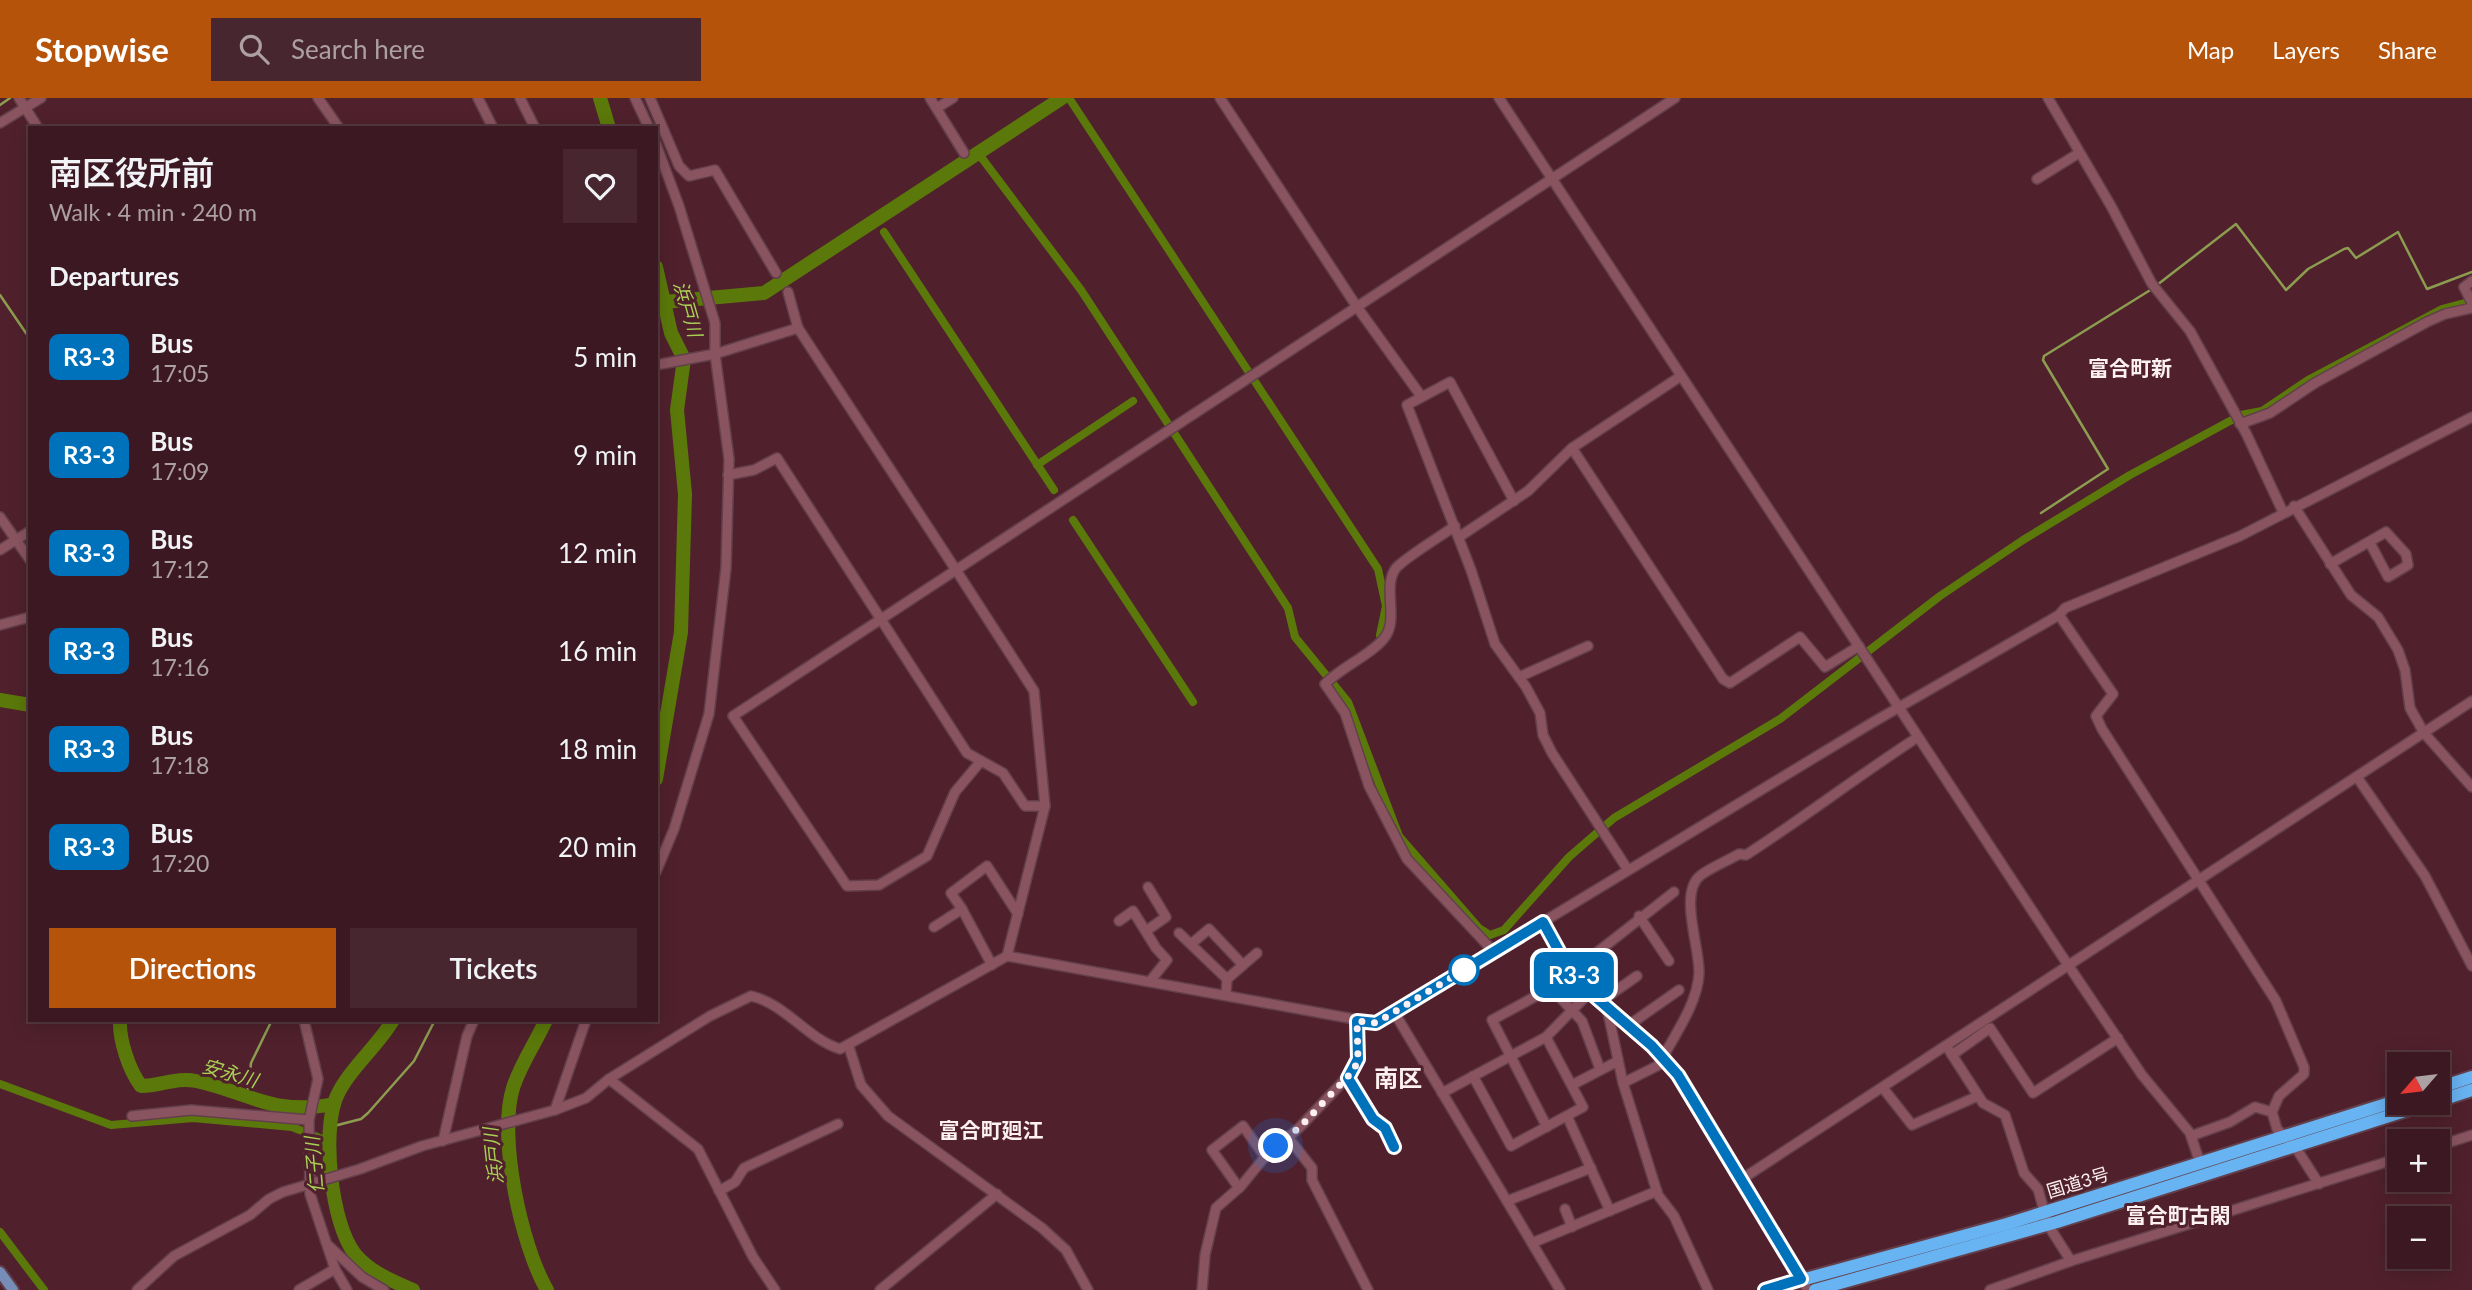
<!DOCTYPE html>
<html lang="en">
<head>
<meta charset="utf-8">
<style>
  :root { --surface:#3c1922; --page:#47262f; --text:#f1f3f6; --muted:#aca0a5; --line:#553840; --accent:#b45309 }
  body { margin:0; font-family:Lato,"Noto Sans JP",sans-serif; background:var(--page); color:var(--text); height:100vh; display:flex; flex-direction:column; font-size:26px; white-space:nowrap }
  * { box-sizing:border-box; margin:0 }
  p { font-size:23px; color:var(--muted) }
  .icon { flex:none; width:38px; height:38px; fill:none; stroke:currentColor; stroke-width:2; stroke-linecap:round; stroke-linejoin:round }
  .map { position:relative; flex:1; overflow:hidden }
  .drawer { position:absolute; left:28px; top:28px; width:630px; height:896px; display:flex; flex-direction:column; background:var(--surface); border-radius:0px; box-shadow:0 4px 18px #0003,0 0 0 2px var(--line) }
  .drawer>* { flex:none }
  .badge { padding:0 14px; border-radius:10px; font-size:24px; line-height:46px }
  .needle { width:46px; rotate:242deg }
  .controls { position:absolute; left:2387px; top:954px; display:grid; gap:14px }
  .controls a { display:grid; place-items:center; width:63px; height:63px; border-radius:0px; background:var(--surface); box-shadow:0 4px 18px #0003,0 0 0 2px var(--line); font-size:35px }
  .you { position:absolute; width:35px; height:35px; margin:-18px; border:5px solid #fff; border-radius:50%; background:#1a73e8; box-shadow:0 0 0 10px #1a73e833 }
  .map>.badge { position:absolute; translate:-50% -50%; box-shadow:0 0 0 4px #fff }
  h2 { padding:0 21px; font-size:26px; line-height:63px }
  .round { display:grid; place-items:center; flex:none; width:74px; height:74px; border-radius:0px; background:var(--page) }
  .headline { display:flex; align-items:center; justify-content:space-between; height:119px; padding:0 21px }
  h1 { font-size:33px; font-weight:600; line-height:52px }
  .button { display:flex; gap:14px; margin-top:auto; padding:14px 21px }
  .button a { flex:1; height:80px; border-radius:0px; background:var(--accent); color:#fff; font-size:28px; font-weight:600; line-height:80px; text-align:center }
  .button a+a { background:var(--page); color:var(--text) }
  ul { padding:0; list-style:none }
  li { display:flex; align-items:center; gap:21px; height:98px; padding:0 21px }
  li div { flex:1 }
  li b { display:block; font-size:26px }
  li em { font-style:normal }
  li .badge { min-width:77px; font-weight:700; text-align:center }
  header { display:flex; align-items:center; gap:42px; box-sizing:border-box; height:98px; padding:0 35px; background:var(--accent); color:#fff }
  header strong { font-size:33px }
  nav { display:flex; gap:38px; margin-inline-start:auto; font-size:24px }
  .search { width:490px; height:63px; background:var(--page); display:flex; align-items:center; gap:18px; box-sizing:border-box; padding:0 24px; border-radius:0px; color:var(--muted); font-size:26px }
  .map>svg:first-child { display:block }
</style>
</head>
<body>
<header>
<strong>Stopwise</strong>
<div class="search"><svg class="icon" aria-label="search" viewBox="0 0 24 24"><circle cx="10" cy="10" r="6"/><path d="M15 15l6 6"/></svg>Search here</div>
<nav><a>Map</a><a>Layers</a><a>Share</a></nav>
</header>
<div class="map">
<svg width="2472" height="1192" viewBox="0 0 2472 1192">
  <rect width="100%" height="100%" fill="#50212d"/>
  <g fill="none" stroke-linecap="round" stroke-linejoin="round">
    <!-- stream -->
    <g stroke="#8c9d50" stroke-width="2.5">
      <polyline points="0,7 10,0"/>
      <polyline points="2157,187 2236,126 2286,192 2308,171 2344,151 2348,150 2356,160 2398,134 2427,191 2472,174"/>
      <polyline points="0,197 30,241"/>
      <polyline points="2041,415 2108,371 2043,262 2044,258 2152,191"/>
      <polyline points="247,1000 251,965 272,922"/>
      <polyline points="330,1029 361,1021 368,1015 414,963 435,922"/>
    </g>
    <!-- canal -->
    <g stroke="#5b790a" stroke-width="8">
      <polyline points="1069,0 1378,471 1386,508 1380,537"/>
      <polyline points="978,55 1081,192 1288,510 1295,539 1348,604 1399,738 1479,830 1490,837 1504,832 1569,759 1614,720 1780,621 1940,498 2023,442 2130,377 2241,317 2262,313 2308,282 2442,211 2472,203"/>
      <polyline points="884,134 1054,392"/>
      <polyline points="1037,367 1133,303"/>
      <polyline points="1073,422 1193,604"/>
      <polyline points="0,986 111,1027 193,1020 292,1029 330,1044"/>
      <polyline points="0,1134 44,1192"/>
    </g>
    <!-- river -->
    <g stroke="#5b790a" stroke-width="14">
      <polyline points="600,0 609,30"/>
      <polyline points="656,169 671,235 684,261 677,312 685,396 681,534 656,681"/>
      <polyline points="664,204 764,195 1062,0"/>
      <polyline points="0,602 30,607"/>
      <path d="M120,922c-1,20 9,50 21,66 19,0 36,-9 55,-5 55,12 76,35 138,23"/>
      <path d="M393,922c-15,26 -46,51 -57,78 -14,34 -5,126 19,156 15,18 37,27 58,36"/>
      <path d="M546,922c-10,22 -26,45 -33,68 -15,49 8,157 34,202"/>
    </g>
    <defs>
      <g id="minor">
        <polyline points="19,0 38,30"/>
        <polyline points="318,0 339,30"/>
        <polyline points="478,0 493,30"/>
        <polyline points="520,0 535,30"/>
        <polyline points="635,0 649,30"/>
        <polyline points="650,0 679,68 689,78 715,72 776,175"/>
        <polyline points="930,0 964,55"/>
        <polyline points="1220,0 1357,209 1421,298"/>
        <polyline points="1499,0 2056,849 2142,977 2190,1035 2200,1065"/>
        <polyline points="2048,0 2111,108 2152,186 2190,233 2246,335 2283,414"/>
        <polyline points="937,10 953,0"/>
        <polyline points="0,25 41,0"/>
        <polyline points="656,46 679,108 715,225 715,256 729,361 726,470 709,616 674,731 656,774"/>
        <polyline points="2037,81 2079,55"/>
        <polyline points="2472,183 2464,189 2472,205"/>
        <polyline points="788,194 798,230"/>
        <polyline points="656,267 715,256 798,230 956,472 1675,0"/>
        <polyline points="2240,326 2270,315 2315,285 2427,224 2445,216 2472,210"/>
        <polyline points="1572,350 1723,581 1730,585 1800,539 1825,569 1859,548"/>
        <polyline points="728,377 754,372 777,360 967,655 1003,675 1025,708 1045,708"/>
        <polyline points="1514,403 1450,284 1407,307 1471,472 1495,546 1526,589 1540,615 1543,637 1552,655 1628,772"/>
        <polyline points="2294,408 2351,497 2378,519 2398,552 2405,572 2410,610 2424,635 2472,689"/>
        <polyline points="0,419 30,462"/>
        <path d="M1455,428c-14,10 -49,31 -59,42 -14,18 3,51 -11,69 -12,17 -44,30 -60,47l20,29 24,73 38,73 87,93"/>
        <polyline points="1459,439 1528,393 1572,350 1681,278"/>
        <polyline points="0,452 30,433"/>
        <polyline points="2330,466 2386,434 2406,456 2408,467 2388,479 2370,445"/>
        <polyline points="2059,517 2113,596 2096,618 2102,631 2276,903 2304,969 2304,976 2279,998 2272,1014 2277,1031 2296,1050 2319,1086"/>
        <polyline points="0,527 30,519"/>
        <polyline points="1519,579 1588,548"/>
        <polyline points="981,663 955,694 927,758 879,787 847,788 733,618 956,472 1034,593 1045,708 1007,858"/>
        <polyline points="2357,679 2425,778 2472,868"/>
        <polyline points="962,811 992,867"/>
        <polyline points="1639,818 1669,863"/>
        <polyline points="1119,823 1133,813 1156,850 1167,862 1151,882"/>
        <path d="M1543,824c13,24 25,49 44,68 30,29 65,51 91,85l130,215"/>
        <polyline points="934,829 962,811 951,795 987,768 1018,816"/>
        <polyline points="1146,833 1166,819 1148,789"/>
        <polyline points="1179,835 1227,881"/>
        <polyline points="1191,846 1209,831 1243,867"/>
        <polyline points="1572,874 1674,794"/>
        <polyline points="1226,896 1227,881 1257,855"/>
        <polyline points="1600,904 1637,878"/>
        <polyline points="1607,910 1623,985 1658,1097 1674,1118 1708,1192"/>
        <polyline points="1394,914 1560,1192"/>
        <polyline points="304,922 318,981 309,1022 310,1096 335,1171 347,1192"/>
        <polyline points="1629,927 1679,892"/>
        <polyline points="849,949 861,987 888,1018 1042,1130 1066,1152 1088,1192"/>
        <polyline points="1947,949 1983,1005 2005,1017 2024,1075 2038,1091 2048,1127 2071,1163"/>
        <polyline points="1952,957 1990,930 2033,995 2118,940"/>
        <path d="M1663,959c13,-24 35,-55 36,-84 1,-26 -21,-81 2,-98 11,-8 26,-14 38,-21l7,1c59,-38 113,-80 172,-118"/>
        <polyline points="1473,978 1511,1048 1583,1009 1546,939"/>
        <polyline points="609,981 698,1051 753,1159 775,1192"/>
        <polyline points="1623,985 1667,963"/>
        <polyline points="1572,987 1618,963"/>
        <polyline points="1883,990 1912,1027 1978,998"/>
        <polyline points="1442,995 1546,939 1590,894"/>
        <polyline points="555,1012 586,922"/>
        <polyline points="132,1018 191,1012 309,1022"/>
        <polyline points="1567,1018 1610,1113"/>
        <polyline points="1547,1029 1492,922 1551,890 1582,923 1600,971"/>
        <polyline points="1287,1038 1312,1070 1312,1082 1368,1192"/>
        <polyline points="2191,1038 2230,1024 2255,1009 2272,1014"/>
        <polyline points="443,1043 467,938 474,922"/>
        <polyline points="2438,1048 2472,1037"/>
        <polyline points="1742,1081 2472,603"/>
        <polyline points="1239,1090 1212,1052 1243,1028 1265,1059"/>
        <polyline points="719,1093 735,1084 744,1070 838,1026"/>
        <polyline points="1507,1103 1591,1070"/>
        <polyline points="1565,1111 1572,1129"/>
        <polyline points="1532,1145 1657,1093"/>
        <polyline points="329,1148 362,1179 384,1192"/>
        <path d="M137,1192l37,-34 76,-41 19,-16 14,-7 77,-23 62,-23 133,-36 31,-12 23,-19 101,-63 41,-20c35,8 55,42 89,53l167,-93 369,67 494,-299 189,-109 6,-7 175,-72 232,-119"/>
        <polyline points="299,1192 335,1171"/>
        <polyline points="880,1192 997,1096"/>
        <polyline points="1202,1192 1205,1157 1216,1110 1241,1088 1264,1060 1300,1029 1354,972 1358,961 1357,923"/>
        <polyline points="1990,1192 2071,1163 2399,1060"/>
      </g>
      <polyline id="major" points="0,1174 13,1192"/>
      <g id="highway">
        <polyline points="2438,990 2472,979"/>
        <polyline points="2438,1003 2472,992"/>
        <polyline points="1765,1192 2007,1126 2399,1002"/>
        <polyline points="1815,1192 2057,1124 2433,1004"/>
      </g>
    </defs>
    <!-- minor casing -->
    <use href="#minor" stroke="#633f4b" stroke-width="12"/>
    <!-- major casing -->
    <use href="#major" stroke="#633f4b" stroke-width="14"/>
    <!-- highway casing -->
    <use href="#highway" stroke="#633f4b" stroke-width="16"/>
    <!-- minor -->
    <use href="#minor" stroke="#895460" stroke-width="9"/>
    <!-- major -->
    <use href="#major" stroke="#758db7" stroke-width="10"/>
    <!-- highway -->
    <use href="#highway" stroke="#68b3f1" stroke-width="12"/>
  </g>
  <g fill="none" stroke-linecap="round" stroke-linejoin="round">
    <defs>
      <polyline id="line" points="1394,1049 1385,1030 1373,1021 1348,980 1358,961 1357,923 1376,925 1543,824 1566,866 1585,890 1652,948 1678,977 1801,1181 1765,1192"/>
    </defs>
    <!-- line casing -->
    <use href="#line" stroke="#fff" stroke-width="16"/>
    <!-- line -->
    <use href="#line" stroke="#0072bc" stroke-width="10"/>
    <!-- walk -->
    <polyline stroke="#fdf0f2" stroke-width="7" stroke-dasharray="0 12.6" points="1276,1048 1300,1029 1354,972 1358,961 1357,923 1376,925 1464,872"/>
  </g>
  <!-- markers -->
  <circle fill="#fff" stroke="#0072bc" stroke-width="3.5" cx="1464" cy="872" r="14"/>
  <g text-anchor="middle" stroke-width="6" stroke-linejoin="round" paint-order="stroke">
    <!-- street labels -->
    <g font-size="18" fill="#fdf0f2" stroke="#50212d">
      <text transform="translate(2078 1085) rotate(-17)" y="6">国道3号</text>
    </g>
    <!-- water labels -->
    <g font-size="19" font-style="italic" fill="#a9d254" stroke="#50212d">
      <text transform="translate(688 211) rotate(74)" y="7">浜戸川</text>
      <text transform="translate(230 975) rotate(16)" y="7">安永川</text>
      <text transform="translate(493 1058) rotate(-96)" y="7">浜戸川</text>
      <text transform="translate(314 1067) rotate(-95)" y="7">仁子川</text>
    </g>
    <!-- quarter labels -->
    <g font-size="21" font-weight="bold" fill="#fdf0f2" stroke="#50212d">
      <text x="2130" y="278">富合町新</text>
      <text x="991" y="1040">富合町廻江</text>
      <text x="2178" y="1125">富合町古閑</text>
    </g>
    <!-- district labels -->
    <g font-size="24" font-weight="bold" fill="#fdf0f2" stroke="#50212d">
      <text x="1398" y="989">南区</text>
    </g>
  </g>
</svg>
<div class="controls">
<a><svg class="needle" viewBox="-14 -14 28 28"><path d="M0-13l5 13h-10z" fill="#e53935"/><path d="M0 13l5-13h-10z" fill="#aca0a5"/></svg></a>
<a>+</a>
<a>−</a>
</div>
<div class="you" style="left:1276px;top:1048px"></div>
<b class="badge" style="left:1574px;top:877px;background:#0072bc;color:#fff">R3-3</b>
<section class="drawer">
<div class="headline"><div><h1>南区役所前</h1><p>Walk · 4 min · 240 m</p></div><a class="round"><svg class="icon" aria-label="heart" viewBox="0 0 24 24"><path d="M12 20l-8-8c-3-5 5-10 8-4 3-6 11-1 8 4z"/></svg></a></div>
<h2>Departures</h2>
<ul>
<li><span class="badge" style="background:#0072bc;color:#fff">R3-3</span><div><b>Bus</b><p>17:05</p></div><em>5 min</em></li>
<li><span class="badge" style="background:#0072bc;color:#fff">R3-3</span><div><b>Bus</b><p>17:09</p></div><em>9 min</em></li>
<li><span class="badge" style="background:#0072bc;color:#fff">R3-3</span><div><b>Bus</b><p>17:12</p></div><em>12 min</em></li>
<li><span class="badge" style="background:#0072bc;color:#fff">R3-3</span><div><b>Bus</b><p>17:16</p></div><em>16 min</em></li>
<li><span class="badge" style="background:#0072bc;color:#fff">R3-3</span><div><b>Bus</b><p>17:18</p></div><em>18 min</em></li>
<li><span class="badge" style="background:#0072bc;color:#fff">R3-3</span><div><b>Bus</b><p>17:20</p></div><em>20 min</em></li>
</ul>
<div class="button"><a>Directions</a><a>Tickets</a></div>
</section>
</div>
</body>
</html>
